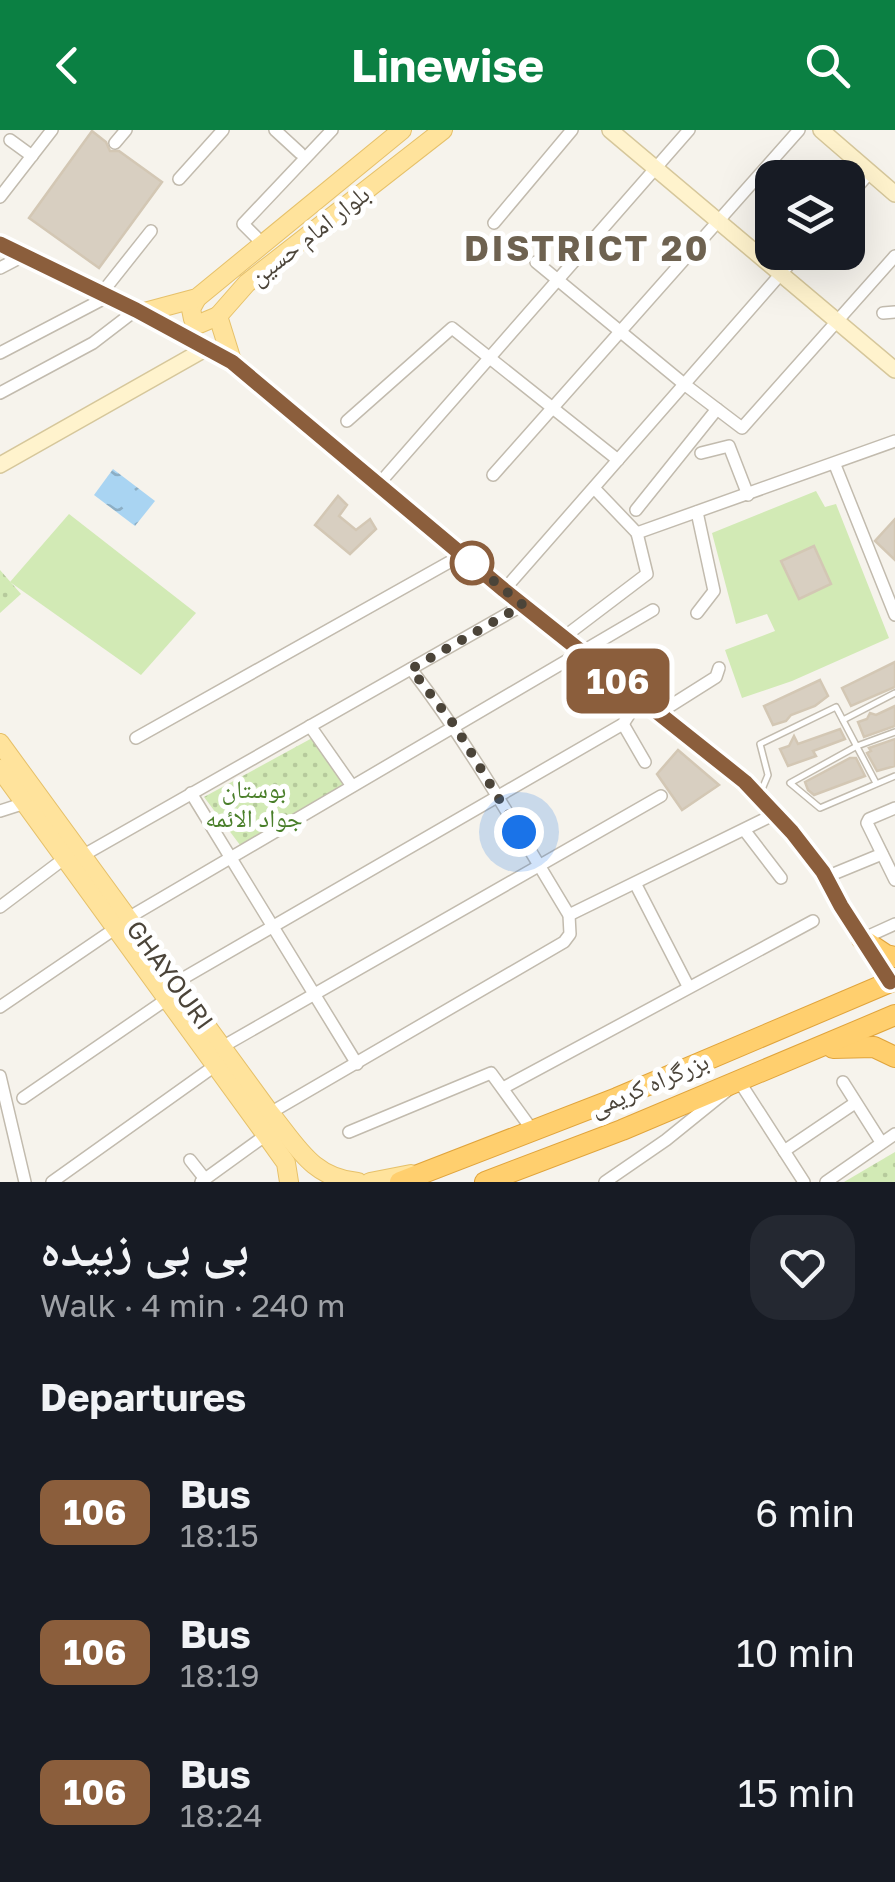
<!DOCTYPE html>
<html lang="en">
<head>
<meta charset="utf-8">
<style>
  :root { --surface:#171b24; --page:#242831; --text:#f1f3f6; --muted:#9ea1a6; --accent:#0b8043 }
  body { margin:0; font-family:"Golos Text","Noto Naskh Arabic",sans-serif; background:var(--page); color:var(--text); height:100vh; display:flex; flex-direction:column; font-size:38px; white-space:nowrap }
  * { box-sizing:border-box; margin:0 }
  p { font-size:32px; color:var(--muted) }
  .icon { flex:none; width:55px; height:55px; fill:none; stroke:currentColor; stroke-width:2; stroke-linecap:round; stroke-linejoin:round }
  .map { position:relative; height:1052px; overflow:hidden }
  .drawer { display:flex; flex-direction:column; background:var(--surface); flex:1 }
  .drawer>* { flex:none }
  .badge { padding:0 20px; border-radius:15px; font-size:35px; line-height:65px }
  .tools { position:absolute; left:755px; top:30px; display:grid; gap:20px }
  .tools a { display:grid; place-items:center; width:110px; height:110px; border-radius:20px; background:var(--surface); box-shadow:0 10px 40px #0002; font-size:50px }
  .you { position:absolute; width:50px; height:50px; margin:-25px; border:8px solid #fff; border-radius:50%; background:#1a73e8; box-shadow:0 0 0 15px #1a73e833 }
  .map>.badge { position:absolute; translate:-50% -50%; box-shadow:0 0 0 5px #fff }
  h2 { padding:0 40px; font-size:38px; line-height:90px }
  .round { display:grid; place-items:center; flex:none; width:105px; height:105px; border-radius:30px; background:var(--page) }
  .headline { display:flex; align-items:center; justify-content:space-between; height:170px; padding:0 40px }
  h1 { font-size:48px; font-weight:700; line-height:75px }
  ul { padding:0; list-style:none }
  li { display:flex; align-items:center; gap:30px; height:140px; padding:0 40px }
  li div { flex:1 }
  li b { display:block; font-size:38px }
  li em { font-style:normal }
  li .badge { min-width:110px; font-weight:700; text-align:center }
  header { display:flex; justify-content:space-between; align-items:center; height:130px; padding:0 40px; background:var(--accent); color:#fff; font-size:45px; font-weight:700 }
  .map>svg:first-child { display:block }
</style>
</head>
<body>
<header><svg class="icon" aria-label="back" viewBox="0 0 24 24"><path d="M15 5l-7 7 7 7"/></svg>Linewise<svg class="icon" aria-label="search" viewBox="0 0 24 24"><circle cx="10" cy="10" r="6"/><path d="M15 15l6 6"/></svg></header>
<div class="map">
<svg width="895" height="1052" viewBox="0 0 895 1052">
  <defs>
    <pattern id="park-dots" width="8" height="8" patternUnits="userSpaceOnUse" patternTransform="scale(2.5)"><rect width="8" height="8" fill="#d2eab5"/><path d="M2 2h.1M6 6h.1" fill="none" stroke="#b6ca9c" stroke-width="1.8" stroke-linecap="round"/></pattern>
    <pattern id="water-ripples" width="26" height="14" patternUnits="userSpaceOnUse" patternTransform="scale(2.5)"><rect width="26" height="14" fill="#a9d4f2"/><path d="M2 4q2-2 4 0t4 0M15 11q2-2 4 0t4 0" fill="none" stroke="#8caec5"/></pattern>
  </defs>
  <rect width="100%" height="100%" fill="#f6f3ec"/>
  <!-- grass -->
  <g fill="#d2eab5">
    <polygon points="816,361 825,377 836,374 889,508 792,551 742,568 725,520 775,501 767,484 736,494 712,403"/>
    <polygon points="69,384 196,483 141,545 10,452"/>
  </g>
  <!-- park -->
  <g fill="url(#park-dots)">
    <polygon points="0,440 21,464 0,483"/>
    <polygon points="314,607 346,653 240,715 204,667"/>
    <polygon points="895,1022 895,1052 844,1052"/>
  </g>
  <!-- water -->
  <polygon fill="url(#water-ripples)" points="113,339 155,371 135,396 94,365"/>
  <!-- building -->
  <g fill="#d8cfc1" stroke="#d3c7b4" stroke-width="2.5">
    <polygon points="92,1 106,12 110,21 119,21 162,52 99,138 29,88"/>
    <polygon points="338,366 347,375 339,386 356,400 370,389 376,399 350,424 315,395"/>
    <polygon points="895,389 895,430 875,411"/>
    <polygon points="814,416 831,454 799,469 781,431"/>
    <polygon points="895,532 895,557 851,576 842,558"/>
    <polygon points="820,550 828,566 815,576 791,585 786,591 773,595 764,576"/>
    <polygon points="895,576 895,596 864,607 858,592 867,589 870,583 876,585"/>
    <polygon points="840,599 845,609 813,621 816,626 788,636 780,619 789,616 794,606 798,614"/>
    <polygon points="895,609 895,636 877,641 867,623 871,621 869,618"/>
    <polygon points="678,620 719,655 682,680 657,644"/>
    <polygon points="850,628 856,628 865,646 814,665 808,660 805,652"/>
  </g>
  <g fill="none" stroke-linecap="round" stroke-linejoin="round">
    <defs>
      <g id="lane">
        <polyline points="843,590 895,563"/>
        <polyline points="895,602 857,616 790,653 820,678 895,646"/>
        <polyline points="760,664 768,645 760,614 836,577 876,653"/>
      </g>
      <g id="street">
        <polyline points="275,0 300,23"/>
        <polyline points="10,10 32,26"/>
        <polyline points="115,13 126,0"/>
        <polyline points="179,49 223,0"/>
        <polyline points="0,67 52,0"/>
        <polyline points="848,68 870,42"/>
        <polyline points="494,93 572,0"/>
        <polyline points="256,107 243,94 332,0"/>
        <polyline points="536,132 684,254 742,298 895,126"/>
        <polyline points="0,138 23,126"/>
        <polyline points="101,164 151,101"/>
        <polyline points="883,183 895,182"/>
        <polyline points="0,223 107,167"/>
        <polyline points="0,263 93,213 136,180"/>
        <polyline points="347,291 452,198 618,330"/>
        <polyline points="701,323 729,316 748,365"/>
        <polyline points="835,335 895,485"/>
        <polyline points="493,345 799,0"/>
        <polyline points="378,355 689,0"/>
        <polyline points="594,358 637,403"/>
        <polyline points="636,380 717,279"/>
        <polyline points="697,382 714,461 697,483"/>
        <polyline points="637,403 895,311"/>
        <polyline points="504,460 800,122"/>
        <polyline points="564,507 647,444 637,403"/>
        <polyline points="659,583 716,547 719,538"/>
        <polyline points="623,594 645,632"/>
        <polyline points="310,596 352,656"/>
        <polyline points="136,608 462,425"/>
        <polyline points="191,663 357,934"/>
        <polyline points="895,678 869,689 867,693 895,750"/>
        <polyline points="0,681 25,673"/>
        <polyline points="745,701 781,748"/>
        <polyline points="82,726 523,475"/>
        <polyline points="826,747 882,724"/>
        <polyline points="636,755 688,856"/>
        <polyline points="0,777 65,728"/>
        <polyline points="569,785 775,684"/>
        <polyline points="128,788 653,480"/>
        <polyline points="862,809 895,794"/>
        <polyline points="175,853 623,594 640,568"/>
        <polyline points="0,877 116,798"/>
        <polyline points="222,917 661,666"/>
        <polyline points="0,946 25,1052"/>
        <polyline points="843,952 881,1012"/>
        <polyline points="503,958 813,791"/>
        <polyline points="23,968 167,869"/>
        <path d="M270,983l294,-171 6,-8 -1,-19c-51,-84 -98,-168 -158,-246"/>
        <polyline points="349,1002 491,943 533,1001"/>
        <polyline points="784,1021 855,973"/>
        <polyline points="190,1030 205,1049"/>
        <polyline points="52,1052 216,935"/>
        <polyline points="201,1052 266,1005"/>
        <polyline points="605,1052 666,1010 739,951 804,1052"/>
        <polyline points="826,1052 895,1004"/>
      </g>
      <g id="secondary">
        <polyline points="610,0 895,240"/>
        <polyline points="821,0 895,64"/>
        <polyline points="0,335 205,219"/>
      </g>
      <g id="primary">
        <polyline points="0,114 136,180 232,231 504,460 745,653 792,702 823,742 841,776 890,852"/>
        <polyline points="197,168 191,179 193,189 199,194 218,186"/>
        <polyline points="141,183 197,168 402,0"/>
        <polyline points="232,231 218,186 247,153 443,0"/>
        <path d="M0,613l270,370c27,33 42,65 88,69"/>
        <polyline points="0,639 266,1005 286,1033 289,1052"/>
        <polyline points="370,1052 411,1044"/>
      </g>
      <g id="highway">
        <polyline points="862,809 886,825 895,827"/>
        <polyline points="833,918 874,917 895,927"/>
        <polyline points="400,1052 617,968 895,850"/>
        <polyline points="485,1052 622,1000 895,885"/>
      </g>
    </defs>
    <!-- lane casing -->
    <use href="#lane" stroke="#c2bbae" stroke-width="8"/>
    <!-- street casing -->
    <use href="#street" stroke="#c2bbae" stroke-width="14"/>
    <!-- secondary casing -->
    <use href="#secondary" stroke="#d6c79b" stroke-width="18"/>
    <!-- primary casing -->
    <use href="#primary" stroke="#e6c16a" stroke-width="20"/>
    <!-- highway casing -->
    <use href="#highway" stroke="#e0a43c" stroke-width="22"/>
    <!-- lane -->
    <use href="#lane" stroke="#fff" stroke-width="5"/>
    <!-- street -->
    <use href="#street" stroke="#fff" stroke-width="11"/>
    <!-- secondary -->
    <use href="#secondary" stroke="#fff3cd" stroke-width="15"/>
    <!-- primary -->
    <use href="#primary" stroke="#ffe39c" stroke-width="18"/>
    <!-- highway -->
    <use href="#highway" stroke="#ffcf6e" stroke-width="20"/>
  </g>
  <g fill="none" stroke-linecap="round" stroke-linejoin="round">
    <defs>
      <polyline id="line" points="0,114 136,180 232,232 504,460 745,652 792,702 823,742 841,776 890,852"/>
    </defs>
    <!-- line casing -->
    <use href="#line" stroke="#fff" stroke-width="22"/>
    <!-- line -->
    <use href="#line" stroke="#8b5e3c" stroke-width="15"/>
    <!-- walk -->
    <polyline stroke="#4b4439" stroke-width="10" stroke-dasharray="0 18" points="472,433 462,425 523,475 411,539 455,596 519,702"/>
  </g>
  <!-- markers -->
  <circle fill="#fff" stroke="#8b5e3c" stroke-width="5" cx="472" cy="433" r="20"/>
  <g text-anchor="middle" stroke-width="10" stroke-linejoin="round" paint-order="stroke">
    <!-- street labels -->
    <g font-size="25" fill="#4b4439" stroke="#fff">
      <text transform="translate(309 105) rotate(-38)" y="9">بلوار امام حسین</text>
      <text transform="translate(170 845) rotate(54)" y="9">GHAYOURI</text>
      <text transform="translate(649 954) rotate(-23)" y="9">بزرگراه کریمی</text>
    </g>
    <!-- park labels -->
    <g font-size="25" fill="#4a7f2a" stroke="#fff">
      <text x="254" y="668">بوستان<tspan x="254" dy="29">جواد الائمه</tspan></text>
    </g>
    <!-- district labels -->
    <g font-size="35" font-weight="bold" letter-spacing="2.5" fill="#6e6250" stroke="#fff">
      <text x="587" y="131">DISTRICT 20</text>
    </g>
  </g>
</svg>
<div class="tools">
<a><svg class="icon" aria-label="layers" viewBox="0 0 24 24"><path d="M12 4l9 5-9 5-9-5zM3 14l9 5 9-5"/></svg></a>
</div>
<div class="you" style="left:519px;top:702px"></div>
<b class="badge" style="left:618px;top:551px;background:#8b5e3c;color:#fff">106</b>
</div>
<section class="drawer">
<div class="headline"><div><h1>بی بی زبیده</h1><p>Walk · 4 min · 240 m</p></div><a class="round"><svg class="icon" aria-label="heart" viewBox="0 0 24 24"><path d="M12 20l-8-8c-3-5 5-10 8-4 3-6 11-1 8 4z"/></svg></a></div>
<h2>Departures</h2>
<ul>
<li><span class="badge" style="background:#8b5e3c;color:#fff">106</span><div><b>Bus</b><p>18:15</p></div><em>6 min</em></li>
<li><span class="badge" style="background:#8b5e3c;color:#fff">106</span><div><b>Bus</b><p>18:19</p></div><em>10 min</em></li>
<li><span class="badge" style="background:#8b5e3c;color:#fff">106</span><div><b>Bus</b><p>18:24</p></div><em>15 min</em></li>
</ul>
</section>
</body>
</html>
